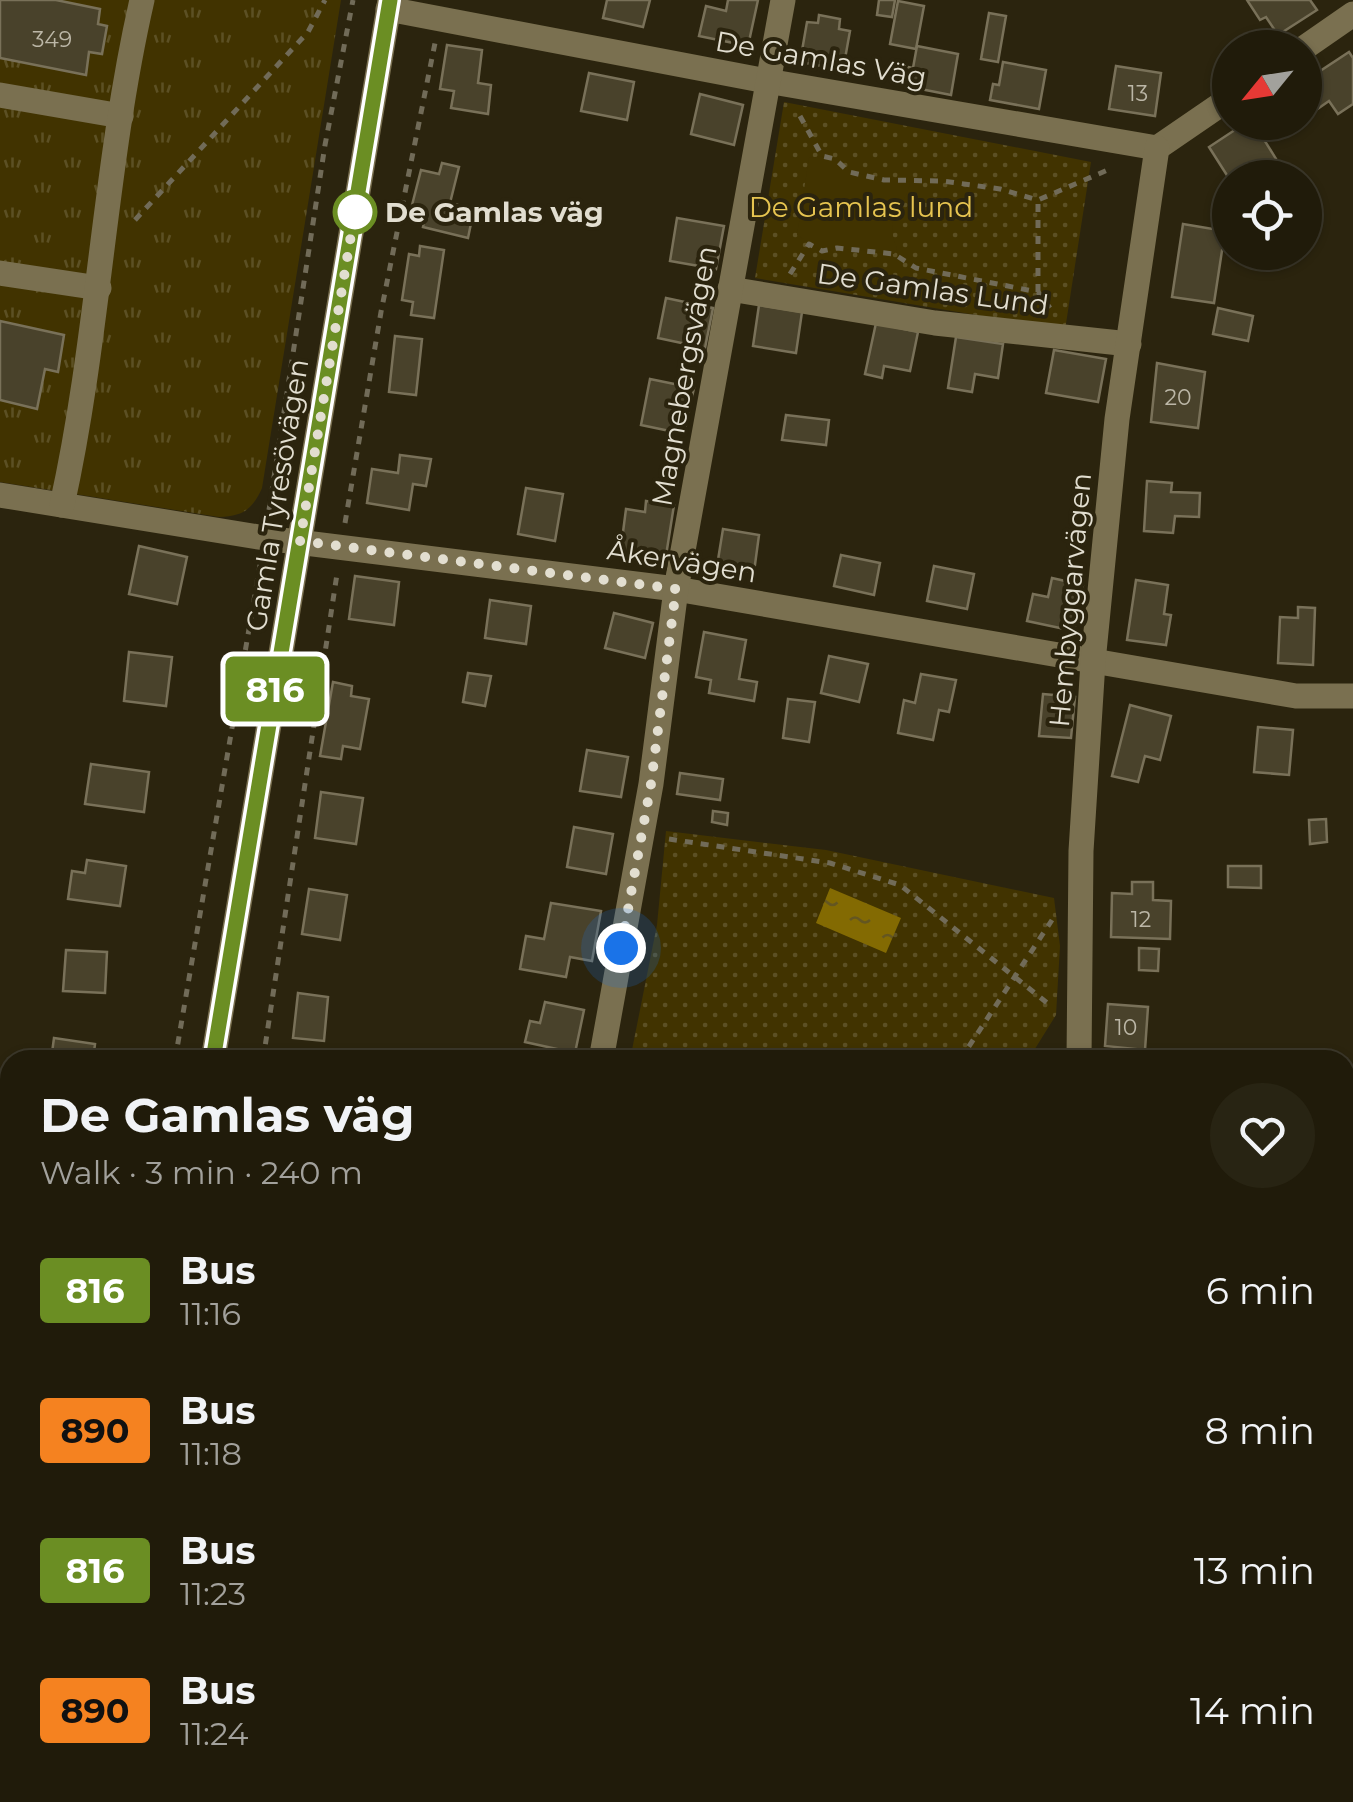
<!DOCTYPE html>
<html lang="en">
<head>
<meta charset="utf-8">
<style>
  :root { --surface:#201b0a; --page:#282413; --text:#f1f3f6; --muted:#a2a19c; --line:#3d392b }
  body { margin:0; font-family:Montserrat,sans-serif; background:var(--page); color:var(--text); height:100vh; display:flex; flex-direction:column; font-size:38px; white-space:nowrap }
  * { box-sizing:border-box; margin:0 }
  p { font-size:32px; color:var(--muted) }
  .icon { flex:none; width:55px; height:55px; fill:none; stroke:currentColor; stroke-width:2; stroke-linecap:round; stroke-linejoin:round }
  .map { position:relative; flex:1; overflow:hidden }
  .drawer { position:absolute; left:0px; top:1050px; width:1355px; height:752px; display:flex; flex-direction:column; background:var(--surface); border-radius:30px 30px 0 0; box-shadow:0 2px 8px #0004,0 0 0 2px var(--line) }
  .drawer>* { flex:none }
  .badge { padding:0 20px; border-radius:8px; font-size:35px; line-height:65px }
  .needle { width:65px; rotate:240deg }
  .buttons { position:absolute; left:1212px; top:30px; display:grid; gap:20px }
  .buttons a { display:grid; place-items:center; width:110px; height:110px; border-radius:50%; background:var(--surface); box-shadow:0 2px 8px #0004,0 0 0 2px var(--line); font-size:50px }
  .you { position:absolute; width:50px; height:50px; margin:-25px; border:8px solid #fff; border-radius:50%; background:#1a73e8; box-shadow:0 0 0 15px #1a73e833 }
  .map>.badge { position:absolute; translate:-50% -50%; box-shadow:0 0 0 5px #fff }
  .round { display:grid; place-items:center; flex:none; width:105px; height:105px; border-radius:52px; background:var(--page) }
  .overview { display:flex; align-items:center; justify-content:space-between; height:170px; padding:0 40px }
  h1 { font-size:48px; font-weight:700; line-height:75px }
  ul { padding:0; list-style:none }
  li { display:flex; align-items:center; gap:30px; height:140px; padding:0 40px }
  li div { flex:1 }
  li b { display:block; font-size:38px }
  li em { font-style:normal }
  li .badge { min-width:110px; font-weight:700; text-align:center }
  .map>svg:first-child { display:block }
</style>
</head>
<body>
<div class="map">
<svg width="1353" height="1802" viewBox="0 0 1353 1802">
  <defs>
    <pattern id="grass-tufts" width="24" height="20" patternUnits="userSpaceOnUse" patternTransform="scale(2.5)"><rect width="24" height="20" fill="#413300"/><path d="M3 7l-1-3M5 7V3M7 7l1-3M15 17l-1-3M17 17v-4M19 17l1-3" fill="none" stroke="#5c5024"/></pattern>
    <pattern id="cemetery-stones" width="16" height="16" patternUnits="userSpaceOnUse" patternTransform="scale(2.5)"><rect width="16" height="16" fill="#413300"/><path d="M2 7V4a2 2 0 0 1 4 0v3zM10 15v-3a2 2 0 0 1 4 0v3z" fill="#5c5024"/></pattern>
    <pattern id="park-dots" width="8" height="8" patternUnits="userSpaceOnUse" patternTransform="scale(2.5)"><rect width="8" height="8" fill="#413300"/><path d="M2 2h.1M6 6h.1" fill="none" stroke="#5c5024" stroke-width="1.8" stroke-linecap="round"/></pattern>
    <pattern id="water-ripples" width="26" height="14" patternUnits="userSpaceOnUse" patternTransform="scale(2.5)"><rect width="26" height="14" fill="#836a02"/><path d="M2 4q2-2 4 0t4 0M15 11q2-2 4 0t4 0" fill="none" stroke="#645620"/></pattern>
  </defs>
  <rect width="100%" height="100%" fill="#2b240e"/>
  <!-- grass -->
  <path fill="url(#grass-tufts)" d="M0,0h341l-79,488c-10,22 -19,28 -43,29l-219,-35z"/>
  <!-- cemetery -->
  <polygon fill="url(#cemetery-stones)" points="1353,1549 1353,1802 1055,1802 1066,1792 1345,1792 1345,1556"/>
  <!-- park -->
  <g fill="url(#park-dots)">
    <polygon points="784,102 1091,162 1065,330 755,278"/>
    <polygon points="666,831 826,850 1054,898 1060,946 1056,1015 1028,1060 630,1060 657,925"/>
  </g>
  <!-- garden -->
  <path fill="#413300" d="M822,156l13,3 14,13 61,10c-4,25 -28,35 -13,66l-3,6 -57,-6 -15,3 -25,-16 12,-77z"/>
  <!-- water -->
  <polygon fill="url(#water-ripples)" points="830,888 901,918 886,953 816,923"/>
  <!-- building -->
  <g fill="#49422b" stroke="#797159" stroke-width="2.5">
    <polygon points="0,0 56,0 100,9 98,24 107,26 102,54 89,52 86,75 0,58"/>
    <polygon points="607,0 650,0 643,27 603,18"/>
    <polygon points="728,0 758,0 748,46 699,36 706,6 726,11"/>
    <polygon points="879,0 895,0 892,17 877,15"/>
    <polygon points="1247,0 1310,0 1317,10 1278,35 1266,17 1260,20"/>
    <polygon points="898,1 924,6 916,49 890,44"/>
    <polygon points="989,13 1006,16 998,62 981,59"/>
    <polygon points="819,15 840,19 839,29 850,31 843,70 800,62 807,22 818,23"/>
    <polygon points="447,45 482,50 478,83 491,85 488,114 451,108 454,91 440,89"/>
    <polygon points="917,46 958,54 951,95 900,85 903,66 913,68"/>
    <polygon points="1349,52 1353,58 1353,104 1338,114 1329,101 1316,110 1305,94 1305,81"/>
    <polygon points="1003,62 1046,70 1039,109 990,100 993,84 999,85"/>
    <polygon points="1116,66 1161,73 1155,116 1109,109"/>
    <polygon points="589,73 634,82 627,120 581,111"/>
    <polygon points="700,94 743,105 734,145 691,134"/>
    <polygon points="1247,122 1253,122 1278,162 1257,175 1251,167 1230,180 1209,147"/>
    <polygon points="1264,122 1281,122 1286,131 1274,139"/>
    <polygon points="442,163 459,167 450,203 474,209 468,238 423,227 426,213 411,209 421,170 439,174"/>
    <polygon points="1226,206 1230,207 1230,230 1221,227"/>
    <polygon points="677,218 724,226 716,269 670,261"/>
    <polygon points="1183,224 1225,231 1214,303 1172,297"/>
    <polygon points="420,246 444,250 434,318 411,315 413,302 402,300 409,254 419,256"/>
    <polygon points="666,298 713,308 705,348 658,338"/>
    <polygon points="759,305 802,312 796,353 753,346"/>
    <polygon points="1218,308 1253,316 1248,341 1213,334"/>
    <polygon points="0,321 64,335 58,372 45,369 37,409 0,400"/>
    <polygon points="876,323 918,332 910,371 884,366 882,378 865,374"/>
    <polygon points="395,336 422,339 416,395 389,392"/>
    <polygon points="956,337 1003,344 998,378 975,374 972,392 948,388"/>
    <polygon points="1054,350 1106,359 1098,402 1046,393"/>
    <polygon points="1157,363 1205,372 1198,428 1151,422"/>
    <polygon points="650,379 694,388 684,434 641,425"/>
    <polygon points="786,415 829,420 826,445 782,440"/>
    <polygon points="400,455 431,459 426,486 413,484 409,510 367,503 372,469 398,473"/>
    <polygon points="1147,481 1172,483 1171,492 1200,493 1199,517 1175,516 1173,533 1144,531"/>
    <polygon points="526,488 563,494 555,541 518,534"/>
    <polygon points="646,501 674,505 665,562 620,555 626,509 645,512"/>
    <polygon points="723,529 759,535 754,572 717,566"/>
    <polygon points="139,546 187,557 177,604 129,594"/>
    <polygon points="841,555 880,563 874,595 834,586"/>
    <polygon points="934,566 974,574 967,609 927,601"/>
    <polygon points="355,576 399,582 394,625 349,619"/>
    <polygon points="1052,578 1083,585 1074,631 1027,621 1033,594 1048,597"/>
    <polygon points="1136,580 1168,585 1164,614 1171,615 1166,645 1127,640"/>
    <polygon points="490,600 531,606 526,644 485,638"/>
    <polygon points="1298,607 1315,608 1313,665 1278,663 1280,617 1298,618"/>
    <polygon points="614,613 653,623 645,658 605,648"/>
    <polygon points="704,632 746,640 739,679 757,682 754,701 709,693 711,680 696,677"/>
    <polygon points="129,652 172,657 166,706 124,701"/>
    <polygon points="829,656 868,664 859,702 821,693"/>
    <polygon points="468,673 491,676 485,706 463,702"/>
    <polygon points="921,674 956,680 949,712 939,710 933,740 898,733 904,700 915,703"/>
    <polygon points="333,682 352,686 351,696 369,699 360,749 343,746 341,759 320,756"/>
    <polygon points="1043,694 1075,697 1071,738 1039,736"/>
    <polygon points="788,699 815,702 809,742 783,738"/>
    <polygon points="1130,705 1171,716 1160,760 1145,756 1138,782 1112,776"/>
    <polygon points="1258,727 1293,730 1289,775 1254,772"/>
    <polygon points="587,750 628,757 621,797 580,791"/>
    <polygon points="91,764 149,772 144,812 85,804"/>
    <polygon points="680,773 723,779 720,800 677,794"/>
    <polygon points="321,792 363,798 356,844 315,838"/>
    <polygon points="713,811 728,813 727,825 712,822"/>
    <polygon points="1326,819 1327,842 1310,844 1309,820"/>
    <polygon points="574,827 613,834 606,874 567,867"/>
    <polygon points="87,860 126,866 120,906 68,899 72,871 85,873"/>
    <polygon points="1228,866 1261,866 1261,888 1228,887"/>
    <polygon points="1132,882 1153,882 1153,900 1171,901 1170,939 1111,937 1112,893 1132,894"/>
    <polygon points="309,889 347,895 340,940 302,934"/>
    <polygon points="551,903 601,911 592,961 570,957 566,977 520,969 526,936 544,939"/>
    <polygon points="1139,948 1159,949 1158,971 1139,970"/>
    <polygon points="66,950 107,952 105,993 63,991"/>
    <polygon points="298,993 328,997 324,1041 293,1038"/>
    <polygon points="545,1002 584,1010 575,1053 525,1042 530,1021 540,1023"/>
    <polygon points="1108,1004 1148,1007 1145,1050 1105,1046"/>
    <polygon points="54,1038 95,1044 93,1060 51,1060"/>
    <polygon points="1353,1371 1353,1443 1347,1448 1345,1378"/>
    <polygon points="0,1422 10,1424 10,1467 0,1466"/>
    <polygon points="0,1519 4,1519 2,1536 10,1538 7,1564 0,1563"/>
    <polygon points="135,1792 146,1794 205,1792 203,1802 133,1802"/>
    <polygon points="412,1792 447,1792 444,1802 409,1802"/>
    <polygon points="516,1792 566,1792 561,1802 512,1802"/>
    <polygon points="859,1792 891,1792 899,1802 848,1802"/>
  </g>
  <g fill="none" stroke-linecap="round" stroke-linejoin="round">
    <!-- path -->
    <g stroke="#716b58" stroke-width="5" stroke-dasharray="8 8" stroke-linecap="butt">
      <polyline points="800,116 822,156 835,159 849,172 884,180 943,181 1000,189 1038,200 1110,169"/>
      <polyline points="135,220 308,32 325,0"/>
      <polyline points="790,274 809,244 822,251 837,248 894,254 916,268 1038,292 1050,308"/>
      <polyline points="1038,292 1038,200"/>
      <polyline points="269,510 325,145 353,0"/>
      <polyline points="345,523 381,312 435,43"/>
      <polyline points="669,839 830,863 900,885 1051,1006"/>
      <polyline points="175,1060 260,565"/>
      <polyline points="263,1060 337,574"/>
      <polyline points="960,1060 1052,920"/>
      <polyline points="1345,1464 1353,1457"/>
      <polyline points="46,1802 48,1792"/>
      <polyline points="128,1802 130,1792"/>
      <polyline points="828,1802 841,1792"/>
    </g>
    <!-- minor -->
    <g stroke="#7a7050" stroke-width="25">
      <polyline points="388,9 767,81 1157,148 1230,98"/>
      <polyline points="1304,48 1353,14"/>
      <polyline points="0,95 121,116"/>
      <polyline points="0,273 99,288"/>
      <polyline points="730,289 935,323 1129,344"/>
      <polyline points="0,495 265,538 676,589 1296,696 1353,696"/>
      <path d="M62,505c37,-167 42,-339 80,-505"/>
      <polyline points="213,1060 390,0"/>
      <polyline points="601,1060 651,784 676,589 783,0"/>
      <polyline points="1079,1060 1081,851 1093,662 1117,419 1157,148"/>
      <polyline points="0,1282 10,1283"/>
      <polyline points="1345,1510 1353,1503"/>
      <polyline points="1345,1607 1353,1600"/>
      <polyline points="939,1792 947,1802"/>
      <polyline points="83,1802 85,1792"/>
      <polyline points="482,1802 486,1792"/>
      <polyline points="984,1802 995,1792"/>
      <polyline points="1127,1802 1138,1792"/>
    </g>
  </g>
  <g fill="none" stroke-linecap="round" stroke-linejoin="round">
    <defs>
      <polyline id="line" points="213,1060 390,0"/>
    </defs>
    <!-- line casing -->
    <use href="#line" stroke="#fff" stroke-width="22"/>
    <!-- line -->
    <use href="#line" stroke="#6b8e23" stroke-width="15"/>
    <!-- walk -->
    <polyline stroke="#e2ded0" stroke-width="10" stroke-dasharray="0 18" points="355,212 357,199 300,541 676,589 651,784 621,948"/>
  </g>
  <!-- markers -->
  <circle fill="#fff" stroke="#6b8e23" stroke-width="5" cx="355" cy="212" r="20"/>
  <g text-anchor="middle" stroke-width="8" stroke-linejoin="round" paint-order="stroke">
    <!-- number labels -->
    <g font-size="22" fill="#bcb7a7">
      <text x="52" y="47">349</text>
      <text x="1138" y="101">13</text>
      <text x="1178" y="405">20</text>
      <text x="1141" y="927">12</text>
      <text x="1126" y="1035">10</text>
    </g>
    <!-- street labels -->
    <g font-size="28" fill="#e2ded0" stroke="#2b240e">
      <text transform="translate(821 59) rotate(10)" y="10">De Gamlas Väg</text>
      <text transform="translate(933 289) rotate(8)" y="10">De Gamlas Lund</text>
      <text transform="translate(684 376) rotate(-80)" y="10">Magnebergsvägen</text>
      <text transform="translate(277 495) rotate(-81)" y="10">Gamla Tyresövägen</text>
      <text transform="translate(682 561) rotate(9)" y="10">Åkervägen</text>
      <text transform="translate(1070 600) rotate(-85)" y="10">Hembyggarvägen</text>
    </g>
    <!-- park labels -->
    <g font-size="28" fill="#e6c450" stroke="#2b240e">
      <text x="861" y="217">De Gamlas lund</text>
    </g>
    <!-- stop labels -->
    <g font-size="28" font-weight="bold" fill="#e2ded0" stroke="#2b240e" text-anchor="start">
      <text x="385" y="222">De Gamlas väg</text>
    </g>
  </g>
</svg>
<div class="buttons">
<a><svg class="needle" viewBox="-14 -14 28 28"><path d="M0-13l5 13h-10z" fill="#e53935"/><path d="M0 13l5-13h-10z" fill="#a2a19c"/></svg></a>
<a><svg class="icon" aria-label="locate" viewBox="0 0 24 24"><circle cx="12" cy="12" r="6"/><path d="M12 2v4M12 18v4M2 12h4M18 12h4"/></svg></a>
</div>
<div class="you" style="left:621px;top:948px"></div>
<b class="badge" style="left:275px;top:689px;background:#6b8e23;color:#fff">816</b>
<section class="drawer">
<div class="overview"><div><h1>De Gamlas väg</h1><p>Walk · 3 min · 240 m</p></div><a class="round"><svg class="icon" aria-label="heart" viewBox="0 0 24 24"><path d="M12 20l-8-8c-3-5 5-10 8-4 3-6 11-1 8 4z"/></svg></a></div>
<ul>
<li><span class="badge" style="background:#6b8e23;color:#fff">816</span><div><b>Bus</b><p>11:16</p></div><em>6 min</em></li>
<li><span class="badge" style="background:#f58220;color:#111">890</span><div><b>Bus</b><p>11:18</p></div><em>8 min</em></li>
<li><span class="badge" style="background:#6b8e23;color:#fff">816</span><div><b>Bus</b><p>11:23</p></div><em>13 min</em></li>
<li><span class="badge" style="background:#f58220;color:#111">890</span><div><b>Bus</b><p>11:24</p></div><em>14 min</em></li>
</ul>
</section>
</div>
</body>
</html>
